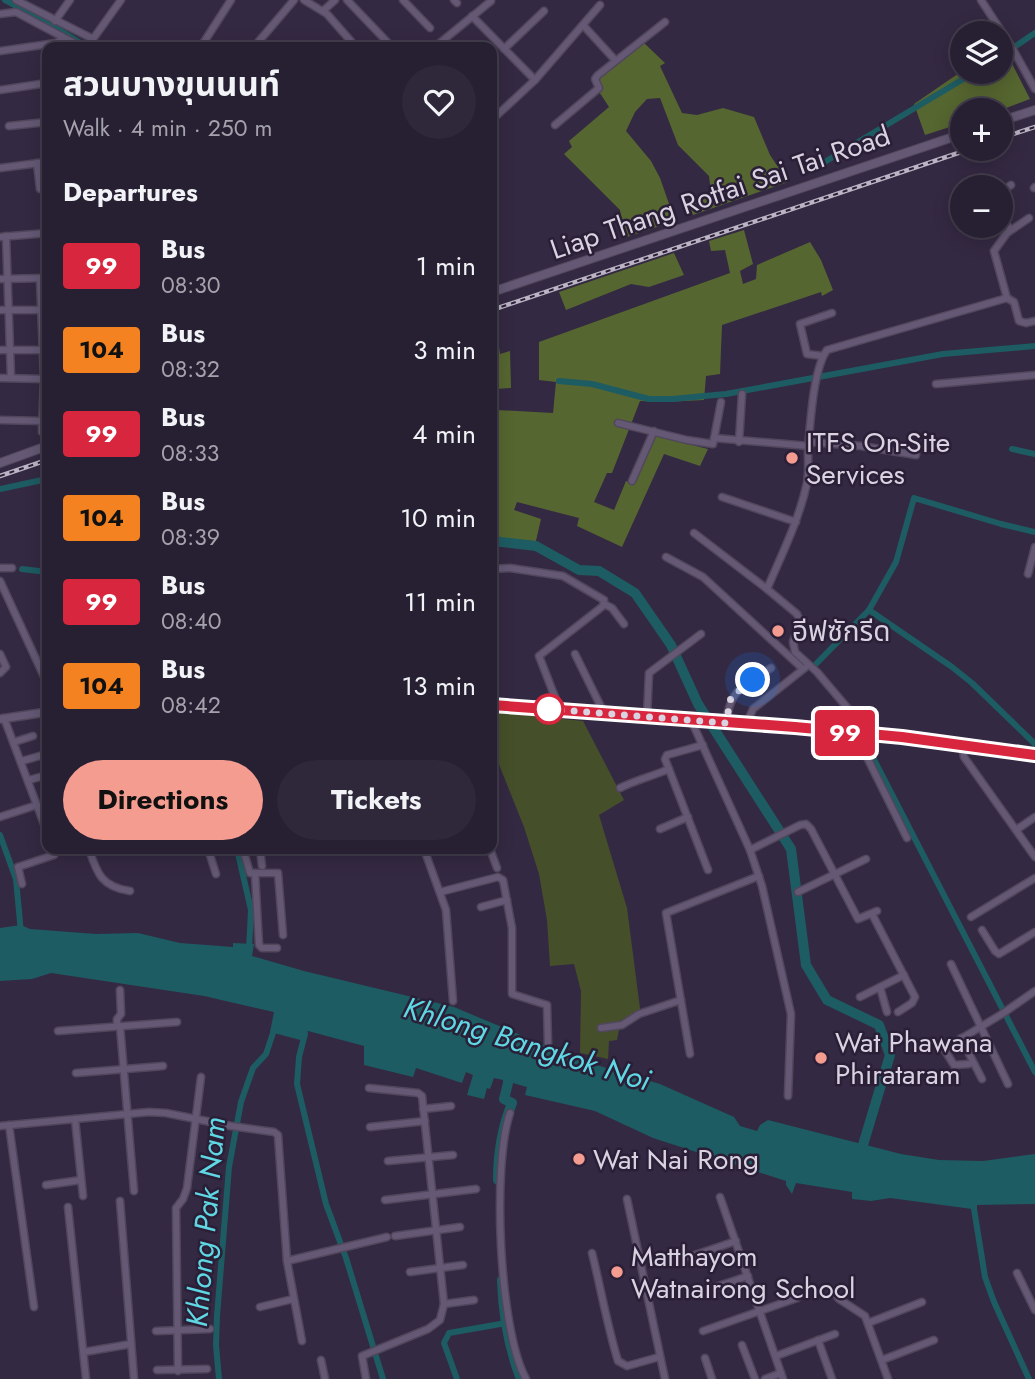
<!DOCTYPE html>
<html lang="en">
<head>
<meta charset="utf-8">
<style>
  :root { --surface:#271f32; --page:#2f273a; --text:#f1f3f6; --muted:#a4a2ac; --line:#433d4d; --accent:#f59c91 }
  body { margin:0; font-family:Jost,"Noto Sans Thai",sans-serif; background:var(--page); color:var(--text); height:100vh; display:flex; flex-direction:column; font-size:26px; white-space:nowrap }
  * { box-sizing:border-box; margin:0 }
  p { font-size:23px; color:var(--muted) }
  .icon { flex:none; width:38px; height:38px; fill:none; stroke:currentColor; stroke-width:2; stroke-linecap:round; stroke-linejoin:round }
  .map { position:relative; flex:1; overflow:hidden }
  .panel { position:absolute; left:42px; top:42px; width:455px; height:812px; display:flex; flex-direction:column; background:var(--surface); border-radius:14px; box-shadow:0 4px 18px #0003,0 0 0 2px var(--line) }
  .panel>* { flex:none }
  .badge { padding:0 14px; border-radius:5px; font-size:24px; line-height:46px }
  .controls { position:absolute; left:950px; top:21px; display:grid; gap:14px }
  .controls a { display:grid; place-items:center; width:63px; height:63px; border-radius:50%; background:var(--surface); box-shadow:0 4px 18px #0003,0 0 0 2px var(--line); font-size:35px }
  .you { position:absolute; width:35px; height:35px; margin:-18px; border:5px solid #fff; border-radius:50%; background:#1a73e8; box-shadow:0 0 0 10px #1a73e833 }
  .map>.badge { position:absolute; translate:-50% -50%; box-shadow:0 0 0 4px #fff }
  h2 { padding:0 21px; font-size:26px; line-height:63px }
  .round { display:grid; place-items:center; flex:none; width:74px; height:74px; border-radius:37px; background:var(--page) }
  .head { display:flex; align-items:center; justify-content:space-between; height:119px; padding:0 21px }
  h1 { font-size:33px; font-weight:700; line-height:52px }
  .action { display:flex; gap:14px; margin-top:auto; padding:14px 21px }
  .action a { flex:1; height:80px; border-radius:42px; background:var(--accent); color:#111; font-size:28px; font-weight:700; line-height:80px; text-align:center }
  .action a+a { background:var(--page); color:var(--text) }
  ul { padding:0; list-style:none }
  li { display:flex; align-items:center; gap:21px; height:84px; padding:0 21px }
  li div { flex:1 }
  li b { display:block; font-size:26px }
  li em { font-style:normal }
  li .badge { min-width:77px; font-weight:700; text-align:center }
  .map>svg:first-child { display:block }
</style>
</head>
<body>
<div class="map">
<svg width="1035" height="1379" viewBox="0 0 1035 1379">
  <rect width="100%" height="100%" fill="#342942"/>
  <!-- green -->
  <polygon fill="#45502a" points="492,712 583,721 624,800 599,815 627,908 641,1016 619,1030 617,1040 609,1041 608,1059 580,1053 581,991 574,964 550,966 547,920 539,874 524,827 492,747"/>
  <!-- forest -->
  <g fill="#566630">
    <polygon points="643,42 665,63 660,66 682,113 697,115 723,108 754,117 770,155 788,182 693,215 689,204 711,192 709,176 678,145 660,98 647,99 635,112 626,131 651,161 660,178 675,221 624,238 620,210 564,154 572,147 569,141 609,107 592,81"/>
    <polygon points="1002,44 1030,99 1001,110 962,110 962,123 925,135 914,104 962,71 1001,72"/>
    <polygon points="744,230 753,264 740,271 743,284 756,279 757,265 810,242 821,260 833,290 822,296 821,292 722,325 720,374 706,376 704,400 665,402 640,401 612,473 607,473 594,502 614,510 626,481 633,484 655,436 708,449 700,466 664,454 622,547 577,526 579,518 517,502 514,510 541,519 535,545 492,544 492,342 498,339 500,354 510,351 511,388 496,389 497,410 553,413 556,382 539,380 539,342 730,273 725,250 711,251 709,241"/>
    <polygon points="674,253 684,275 649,287 631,284 566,310 559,292"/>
  </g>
  <!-- water -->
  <polygon fill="#1d5c62" points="21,925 30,929 96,934 138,933 180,943 233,947 233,943 254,944 252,956 304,971 454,1007 580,1060 660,1084 734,1117 740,1126 757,1131 760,1125 768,1120 901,1154 939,1160 983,1161 1035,1154 1035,1204 977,1205 977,1215 973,1215 972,1209 890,1198 871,1201 852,1199 852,1192 796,1183 792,1194 786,1185 786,1181 653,1138 595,1111 525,1095 527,1087 509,1082 508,1084 503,1083 503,1080 494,1078 490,1089 487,1088 484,1099 467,1095 473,1075 466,1072 462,1083 416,1068 413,1077 364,1065 364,1046 308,1031 304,1041 270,1032 274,1012 204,996 51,973 32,979 0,981 0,928"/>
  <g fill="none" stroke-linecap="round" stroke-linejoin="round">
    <!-- canal -->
    <g stroke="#1d5c62" stroke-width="6">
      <polyline points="5,0 45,21 87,47"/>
      <polyline points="1001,56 1035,33"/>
      <polyline points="823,163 975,72"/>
      <polyline points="559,381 592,384 649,399 672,399 726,394 943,354 1035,346"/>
      <polyline points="1012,449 1035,454"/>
      <polyline points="0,489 47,479"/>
      <polyline points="22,569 47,572"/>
      <polyline points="869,610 952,667 972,683 1035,744"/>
      <polyline points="816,664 869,610 896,562 914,498 1001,524 1035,532"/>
      <polyline points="865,742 1035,1072"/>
      <polyline points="0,835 16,879 21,933"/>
      <polyline points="237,849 251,910 249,950"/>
      <polyline points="305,1034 299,1057 297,1084 326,1204 346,1258 383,1379"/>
      <polyline points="974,1209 985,1277 994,1302 1029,1379"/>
      <polyline points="219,1379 216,1345 217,1316 229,1167 241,1102 253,1068 266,1054 275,1027"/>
      <polyline points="457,1379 444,1343 449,1333 506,1323"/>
    </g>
    <!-- river -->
    <g stroke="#1d5c62" stroke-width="10">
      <polyline points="492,541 536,546 579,570 599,571 635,593 671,645 698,704 791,849 806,965 827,1000 879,1025 890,1055 860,1155"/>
      <path d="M498,1180c0,-27 4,-52 14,-77l-8,-4 7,-28"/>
      <path d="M502,1280c1,34 7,68 19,99"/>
    </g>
    <defs>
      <g id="minor">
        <polyline points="16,0 93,39 121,0"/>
        <polyline points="304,0 327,14 356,47"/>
        <polyline points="347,0 392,47"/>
        <polyline points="403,0 430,28"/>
        <polyline points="454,0 457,3"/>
        <polyline points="981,0 1011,46 1035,89"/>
        <polyline points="323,11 335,0"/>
        <polyline points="0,14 16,12 74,43"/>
        <polyline points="472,16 535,80"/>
        <polyline points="55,21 70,0"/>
        <polyline points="583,25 615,60"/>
        <polyline points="204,47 204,42 231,0"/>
        <polyline points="254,47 294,0"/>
        <polyline points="318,47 319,46"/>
        <polyline points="435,47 491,1"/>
        <polyline points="504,49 544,11"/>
        <polyline points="0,51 56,43 64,38"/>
        <polyline points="0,90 47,83"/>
        <polyline points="493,119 535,80 600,5"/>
        <polyline points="555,125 599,88 595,79 598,75 665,22"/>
        <polyline points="9,126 47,122"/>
        <polyline points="37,163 40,189"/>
        <polyline points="0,168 47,162"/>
        <polyline points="1034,188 1035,187"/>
        <polyline points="1001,192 1011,185"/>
        <polyline points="1001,217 1011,230"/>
        <polyline points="6,236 11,378"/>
        <polyline points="0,237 47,233"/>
        <polyline points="40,278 44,379 42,432"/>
        <polyline points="0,279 47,278"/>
        <polyline points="1007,298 994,251 1007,233 1029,218"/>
        <polyline points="0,310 47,310"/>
        <polyline points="0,350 47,350"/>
        <polyline points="823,356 807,354 800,324 832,313"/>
        <polyline points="0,378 44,379"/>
        <polyline points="936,384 1035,375"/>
        <polyline points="0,420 42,421"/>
        <polyline points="618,423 687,440 713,444 721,402"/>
        <polyline points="714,438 809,446"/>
        <polyline points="739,442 742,394"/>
        <polyline points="810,442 861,446 916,455"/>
        <polyline points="632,481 654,431"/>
        <polyline points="722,497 796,522"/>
        <polyline points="694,533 767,589"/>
        <polyline points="666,557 703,577 803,669"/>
        <polyline points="0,568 12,568"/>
        <polyline points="492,569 510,568 563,576 604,600 603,606 539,656 560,710"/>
        <polyline points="1028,574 1035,547"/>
        <polyline points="0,581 47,683"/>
        <polyline points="604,604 612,608 624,624"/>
        <polyline points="0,654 6,667 0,673"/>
        <polyline points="575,654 604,713"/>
        <polyline points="647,716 649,673 701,634"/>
        <polyline points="4,718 47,832"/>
        <polyline points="691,720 750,850 762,886 791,1014 788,1096"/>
        <path d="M726,723c4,-35 18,-37 45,-55"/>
        <polyline points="746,725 753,709 806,667"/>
        <polyline points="855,733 907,838"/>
        <path d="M861,733l-11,-22 -33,-39 -22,-20 -2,-10 7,-21 -3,-7 -30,-25c15,-35 32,-69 40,-106 2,-11 1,-22 1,-33 2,-24 5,-81 19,-100l180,-52 7,4 5,19 7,2 9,-2"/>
        <polyline points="14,742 33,736"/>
        <polyline points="703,745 667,755 665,759 708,870"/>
        <polyline points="962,746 964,757 1035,857"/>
        <polyline points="22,761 43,755"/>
        <polyline points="29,780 47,775"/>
        <path d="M620,788c16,-8 33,-12 49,-19"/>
        <polyline points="0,817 37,805"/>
        <polyline points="660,829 688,817"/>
        <polyline points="1016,830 1035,817"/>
        <path d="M89,849c8,25 13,38 41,42"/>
        <polyline points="208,849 216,874"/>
        <polyline points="243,849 250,873 278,873 283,935"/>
        <polyline points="260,849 262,866"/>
        <polyline points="424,849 446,910 453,1001"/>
        <polyline points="490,849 497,868"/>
        <polyline points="750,850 800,825 806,824 811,829 858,919 877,911"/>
        <polyline points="255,873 259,945 262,948 277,948"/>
        <polyline points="22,884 18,867 54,855 54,849"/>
        <polyline points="440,892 498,877 503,880 512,928 512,994 547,1005 548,1043"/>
        <polyline points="798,892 866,859"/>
        <polyline points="481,907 507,900"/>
        <polyline points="872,914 915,997 912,1003 898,1012"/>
        <polyline points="971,917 1035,878"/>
        <polyline points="982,930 995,951 999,954 1035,932"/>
        <polyline points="951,964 1008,1084"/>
        <polyline points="880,987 887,1012"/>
        <polyline points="860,997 904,975"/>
        <polyline points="117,1026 117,1019 121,1014 120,990"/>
        <polyline points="120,1026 134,1191"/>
        <polyline points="601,1028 622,1025 639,1014 681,1000"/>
        <polyline points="58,1031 177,1022"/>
        <polyline points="961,1038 982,1079"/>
        <polyline points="690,1054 666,913 759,876"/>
        <polyline points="969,1064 954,1065 944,1049 1002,1014 1035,991"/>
        <polyline points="76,1073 163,1066"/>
        <polyline points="423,1109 451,1106"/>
        <path d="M510,1113c-18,52 -11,217 16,266"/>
        <polyline points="75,1119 83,1196"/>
        <polyline points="9,1125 34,1307"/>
        <polyline points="0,1126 149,1112 166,1113 231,1126 274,1132 278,1135 287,1261 387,1237"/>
        <polyline points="370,1127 425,1121"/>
        <polyline points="388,1161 453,1155"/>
        <polyline points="46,1185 81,1180"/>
        <polyline points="720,1197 783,1379"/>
        <polyline points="627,1199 665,1379"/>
        <polyline points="385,1200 476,1189"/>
        <polyline points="120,1201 134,1379"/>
        <polyline points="68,1207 86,1379"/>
        <polyline points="395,1236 460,1227"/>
        <path d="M592,1253c9,36 15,72 26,108l9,5 32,-9"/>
        <polyline points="689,1257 736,1241"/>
        <polyline points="287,1261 302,1341"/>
        <polyline points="410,1272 463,1265"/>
        <polyline points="1017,1273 1035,1310"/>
        <polyline points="832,1290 839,1299 865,1316 888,1379"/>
        <polyline points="695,1294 748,1276"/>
        <polyline points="444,1304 474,1300"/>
        <polyline points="260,1307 293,1299"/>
        <polyline points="868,1323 922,1302"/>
        <polyline points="156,1331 210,1329"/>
        <polyline points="703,1331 797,1298"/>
        <polyline points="818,1340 832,1379"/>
        <polyline points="742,1345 755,1379"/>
        <polyline points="84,1352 131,1344"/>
        <polyline points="776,1356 835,1334"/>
        <polyline points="705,1358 712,1379"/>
        <polyline points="321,1360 325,1379"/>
        <polyline points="882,1360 934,1340"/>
        <polyline points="157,1370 207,1369"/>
        <polyline points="178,1371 176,1208 183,1199 187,1188 201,1077"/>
        <polyline points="366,1379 362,1356 428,1329 440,1320 444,1304 422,1096 418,1093 369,1088"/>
        <polyline points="765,1379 781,1373"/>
      </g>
      <g id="tertiary">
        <polyline points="492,705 795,727 927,740 1035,755"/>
        <polyline points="0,719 47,712"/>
      </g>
      <g id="secondary">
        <polyline points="1001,121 1035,110"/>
        <polyline points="492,292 962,134"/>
        <polyline points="0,463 47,446"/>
      </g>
    </defs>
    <!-- minor casing -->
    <use href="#minor" stroke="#51475c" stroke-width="9"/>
    <!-- tertiary casing -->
    <use href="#tertiary" stroke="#51475c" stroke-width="10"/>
    <!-- secondary casing -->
    <use href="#secondary" stroke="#51475c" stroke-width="10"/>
    <!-- minor -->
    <use href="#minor" stroke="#645874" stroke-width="6"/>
    <!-- tertiary -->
    <use href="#tertiary" stroke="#645874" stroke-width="7"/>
    <!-- secondary -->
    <use href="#secondary" stroke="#645874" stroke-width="8"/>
    <defs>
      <g id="rail">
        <polyline points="1001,138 1035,127"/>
        <polyline points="492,310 970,149"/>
        <polyline points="0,476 47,460"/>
      </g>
    </defs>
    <!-- rail casing -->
    <use href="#rail" stroke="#bbb4c5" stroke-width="4.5"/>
    <!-- rail -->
    <use href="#rail" stroke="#2a1f37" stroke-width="2" stroke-dasharray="5" stroke-linecap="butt"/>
  </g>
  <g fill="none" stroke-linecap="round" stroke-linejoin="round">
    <defs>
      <polyline id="line" points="492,705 795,727 902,737 1035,755"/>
    </defs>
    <!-- line casing -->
    <use href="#line" stroke="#fff" stroke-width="16"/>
    <!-- line -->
    <use href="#line" stroke="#d7263d" stroke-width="10"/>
    <!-- walk -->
    <polyline stroke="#d8d2e1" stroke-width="7" stroke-dasharray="0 12.6" points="549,709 726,723 731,697 753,680"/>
  </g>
  <!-- markers -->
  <g fill="#f59c91" stroke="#2a1f37" stroke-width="2.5">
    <circle cx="792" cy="458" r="7"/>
    <circle cx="778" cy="631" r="7"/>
    <circle cx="821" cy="1058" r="7"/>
    <circle cx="579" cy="1159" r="7"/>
    <circle cx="617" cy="1272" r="7"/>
  </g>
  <circle fill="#fff" stroke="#d7263d" stroke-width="3.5" cx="549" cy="709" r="14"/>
  <g text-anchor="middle" stroke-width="5" stroke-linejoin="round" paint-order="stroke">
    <!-- street labels -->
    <g font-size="28" fill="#d8d2e1" stroke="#2a1f37">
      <text transform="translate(720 192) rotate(-19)" y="10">Liap Thang Rotfai Sai Tai Road</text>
    </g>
    <!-- poi labels -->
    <g font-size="28" fill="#d8d2e1" stroke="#2a1f37" text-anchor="start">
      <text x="806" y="452">ITFS On-Site<tspan x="806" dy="32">Services</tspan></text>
      <text x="792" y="641">อีฟซักรีด</text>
      <text x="835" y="1052">Wat Phawana<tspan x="835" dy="32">Phirataram</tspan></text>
      <text x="593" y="1169">Wat Nai Rong</text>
      <text x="631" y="1266">Matthayom<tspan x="631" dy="32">Watnairong School</tspan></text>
    </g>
    <!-- water labels -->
    <g font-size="30" font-style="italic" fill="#5fd8e4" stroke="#2a1f37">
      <text transform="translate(527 1044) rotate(17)" y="10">Khlong Bangkok Noi</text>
      <text transform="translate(206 1222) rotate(-85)" y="10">Khlong Pak Nam</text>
    </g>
  </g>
</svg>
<div class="controls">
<a><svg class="icon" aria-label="layers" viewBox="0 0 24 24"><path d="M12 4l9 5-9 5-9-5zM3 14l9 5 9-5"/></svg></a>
<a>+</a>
<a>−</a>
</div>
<div class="you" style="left:753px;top:680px"></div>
<b class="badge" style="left:845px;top:733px;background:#d7263d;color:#fff">99</b>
<section class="panel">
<div class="head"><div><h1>สวนบางขุนนนท์</h1><p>Walk · 4 min · 250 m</p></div><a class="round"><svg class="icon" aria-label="heart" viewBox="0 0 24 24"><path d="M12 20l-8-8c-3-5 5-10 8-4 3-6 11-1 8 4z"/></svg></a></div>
<h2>Departures</h2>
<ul>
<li><span class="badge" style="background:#d7263d;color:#fff">99</span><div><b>Bus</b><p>08:30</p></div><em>1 min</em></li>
<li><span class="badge" style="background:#f58220;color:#111">104</span><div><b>Bus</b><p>08:32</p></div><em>3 min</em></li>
<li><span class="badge" style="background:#d7263d;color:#fff">99</span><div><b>Bus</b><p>08:33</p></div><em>4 min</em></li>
<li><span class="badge" style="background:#f58220;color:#111">104</span><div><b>Bus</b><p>08:39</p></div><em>10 min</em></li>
<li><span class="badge" style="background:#d7263d;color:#fff">99</span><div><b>Bus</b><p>08:40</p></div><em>11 min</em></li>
<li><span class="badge" style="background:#f58220;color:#111">104</span><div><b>Bus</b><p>08:42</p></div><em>13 min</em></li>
</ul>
<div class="action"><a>Directions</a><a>Tickets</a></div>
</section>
</div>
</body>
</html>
